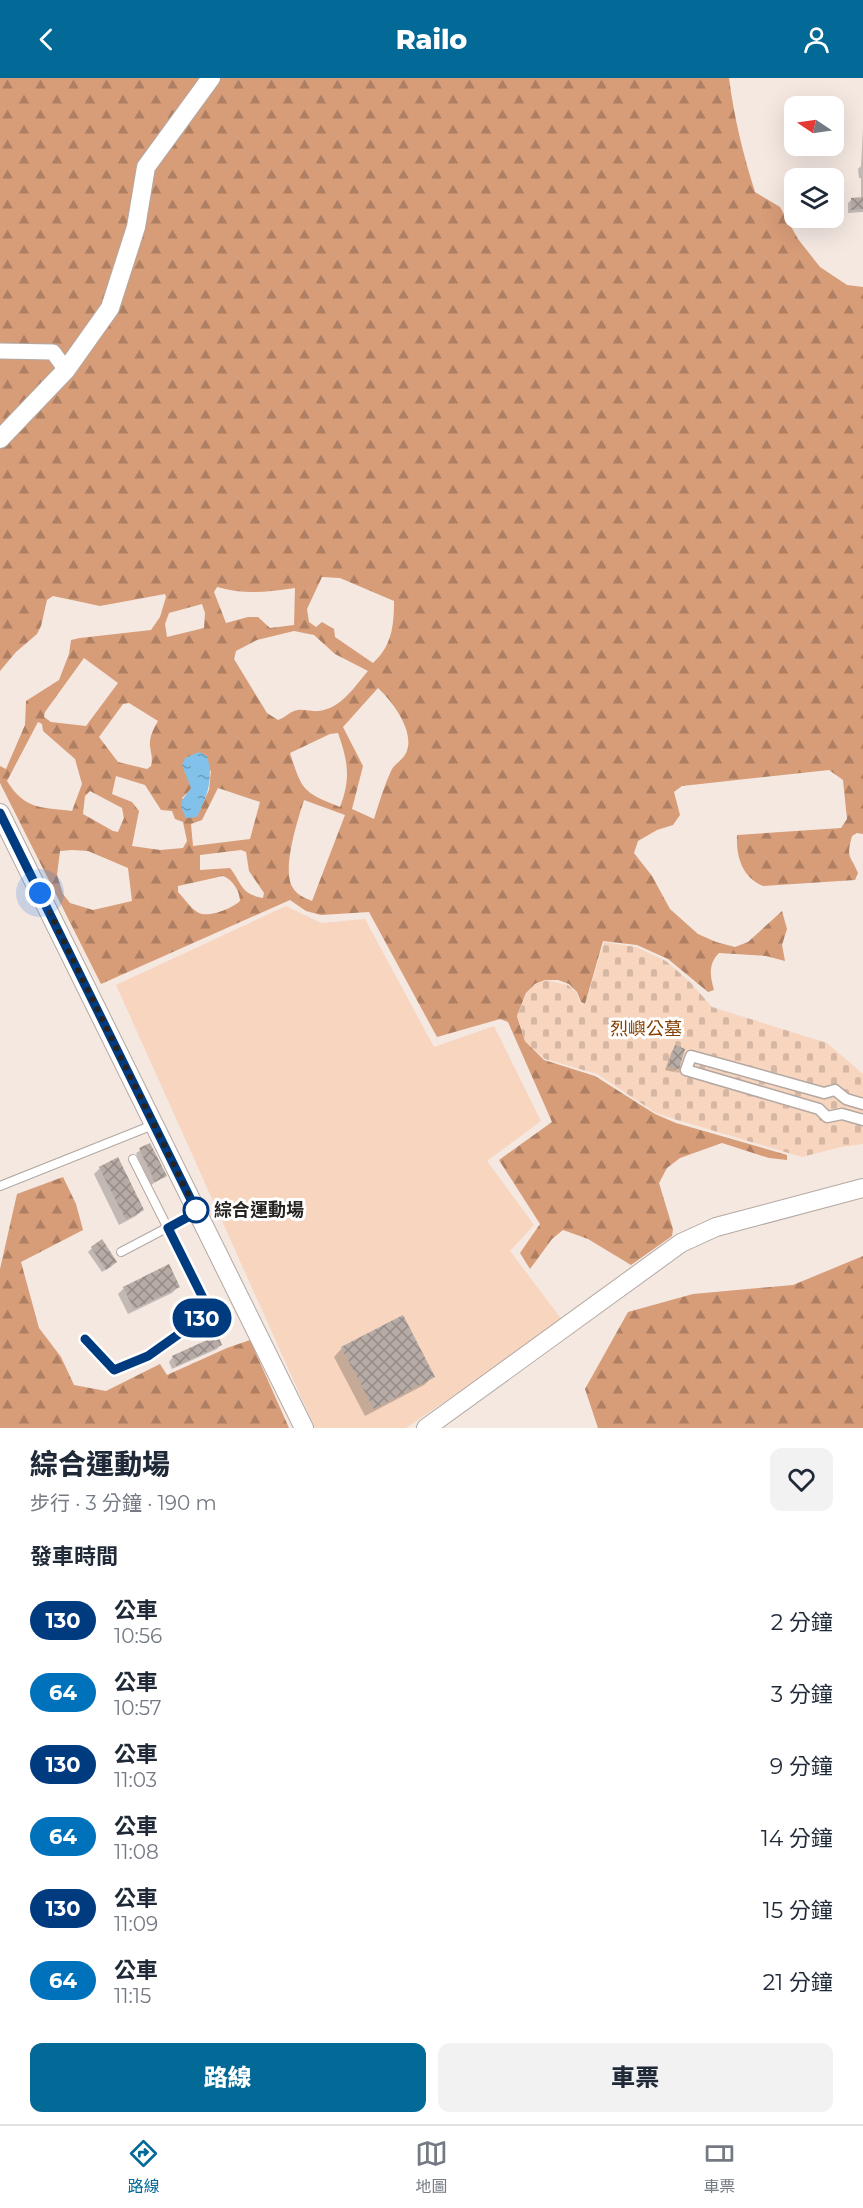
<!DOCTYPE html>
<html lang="zh-TW">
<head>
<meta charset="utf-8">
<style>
  :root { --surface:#fff; --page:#f2f2f3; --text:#1f2937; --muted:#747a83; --line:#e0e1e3; --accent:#036a98 }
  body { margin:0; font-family:Montserrat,"Noto Sans TC",sans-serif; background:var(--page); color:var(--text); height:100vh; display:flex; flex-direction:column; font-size:22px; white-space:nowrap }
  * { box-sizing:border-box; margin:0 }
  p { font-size:20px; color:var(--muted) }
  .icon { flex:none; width:33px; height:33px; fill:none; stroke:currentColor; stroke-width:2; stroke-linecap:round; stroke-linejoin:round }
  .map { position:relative; height:1350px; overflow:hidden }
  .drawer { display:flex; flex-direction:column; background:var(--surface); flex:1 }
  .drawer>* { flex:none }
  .badge { padding:0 12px; border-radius:20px; font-size:21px; line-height:39px }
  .needle { width:39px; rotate:283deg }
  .fabs { position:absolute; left:784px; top:18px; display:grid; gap:12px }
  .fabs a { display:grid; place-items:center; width:60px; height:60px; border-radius:12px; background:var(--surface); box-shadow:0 6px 24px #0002; font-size:30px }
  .you { position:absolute; width:30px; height:30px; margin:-15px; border:4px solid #fff; border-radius:50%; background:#1a73e8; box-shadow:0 0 0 9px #1a73e833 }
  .map>.badge { position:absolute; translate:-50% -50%; box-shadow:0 0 0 3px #fff }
  h2 { padding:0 30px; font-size:22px; line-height:54px }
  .round { display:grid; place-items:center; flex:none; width:63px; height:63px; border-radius:12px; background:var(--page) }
  .headline { display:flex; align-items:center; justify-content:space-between; height:102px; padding:0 30px }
  h1 { font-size:28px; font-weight:800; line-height:45px }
  .action { display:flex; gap:12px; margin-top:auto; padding:12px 30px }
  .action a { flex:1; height:69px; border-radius:12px; background:var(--accent); color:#fff; font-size:24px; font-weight:800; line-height:69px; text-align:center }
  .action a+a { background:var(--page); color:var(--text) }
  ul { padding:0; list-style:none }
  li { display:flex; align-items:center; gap:18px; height:72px; padding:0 30px }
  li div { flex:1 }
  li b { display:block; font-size:22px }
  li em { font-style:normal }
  li .badge { min-width:66px; font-weight:700; text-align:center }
  header { display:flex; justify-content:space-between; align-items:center; height:78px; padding:0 30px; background:var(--accent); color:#fff; font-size:27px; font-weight:800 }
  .dock { display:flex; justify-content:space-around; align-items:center; height:84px; border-top:2px solid var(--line); background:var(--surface); font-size:16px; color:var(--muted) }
  .dock a { display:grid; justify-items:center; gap:3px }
  .dock .on { color:var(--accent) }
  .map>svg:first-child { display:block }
</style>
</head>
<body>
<header><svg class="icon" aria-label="back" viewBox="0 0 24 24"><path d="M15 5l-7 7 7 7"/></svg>Railo<svg class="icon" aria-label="person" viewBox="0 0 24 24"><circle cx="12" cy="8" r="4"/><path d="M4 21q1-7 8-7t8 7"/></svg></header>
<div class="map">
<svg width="863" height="1350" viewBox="0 0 863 1350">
  <defs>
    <pattern id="forest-firs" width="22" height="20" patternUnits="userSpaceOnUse" patternTransform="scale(1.5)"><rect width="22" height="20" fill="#d79c78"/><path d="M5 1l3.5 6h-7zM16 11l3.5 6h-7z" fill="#ae7f62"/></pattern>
    <pattern id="cemetery-stones" width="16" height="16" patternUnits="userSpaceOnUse" patternTransform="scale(1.5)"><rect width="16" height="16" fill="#f8d5bf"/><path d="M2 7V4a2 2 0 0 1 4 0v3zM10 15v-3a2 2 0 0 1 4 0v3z" fill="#d5b7a4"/></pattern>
    <pattern id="water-ripples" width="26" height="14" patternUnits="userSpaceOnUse" patternTransform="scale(1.5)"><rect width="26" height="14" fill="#82c1e9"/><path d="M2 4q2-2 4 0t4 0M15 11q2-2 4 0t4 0" fill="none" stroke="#6a9cbc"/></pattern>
    <pattern id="building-cross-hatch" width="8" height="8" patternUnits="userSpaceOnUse" patternTransform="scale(1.5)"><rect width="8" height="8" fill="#b7aba5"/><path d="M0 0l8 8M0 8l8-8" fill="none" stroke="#958b86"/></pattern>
  </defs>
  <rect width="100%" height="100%" fill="#f4e8e1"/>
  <!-- grass -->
  <polygon fill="#f8d5bf" points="286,828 321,845 365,841 434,969 494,948 541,1043 487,1083 534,1147 510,1173 563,1243 406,1350 315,1350 116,907"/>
  <!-- forest -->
  <g fill="url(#forest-firs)" fill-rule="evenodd">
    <path d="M0,0h729c5,39 14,76 26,114l25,15 18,32 22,28 27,18 16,2v547l-6,-1 -5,3c-6,23 -2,18 6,37l-3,7 -92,6c-21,-9 -27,-29 -26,-51l104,-7 6,-9 -4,-39 -14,-10 -147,16 -8,6 6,23 -7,10 -16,5 -19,11 -4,12 18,23 18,33 28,25 18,8 19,5 13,-5 34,-31 5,18 -5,16 3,16 -19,-5 -47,-3c-11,11 -9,23 -5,37l-6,2 -40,-33 -31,-14 -34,-4 -18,63 -4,-2 -4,-10 -8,-8 -11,-4h-13l-10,4 -9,9 -9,23 8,25 19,19 51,16 60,38 21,9 111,32v5l-18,-2 -47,-15 -42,15 -13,10 -8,15 14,46 -1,7 -41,29 -43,-26 -25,-9 -11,9 -22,30 -10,-16 20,-29 -41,-64 53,-38 -44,-100 -8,-3 -63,18 -68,-125 -48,3 -15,-4 -16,-11 -189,84 -101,-201v-17l6,3 19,-44 1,-24 33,-21 10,-26 2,-14 9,-2 71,-8 9,-13 6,-20 -1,-3 -65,12 -47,-10 -6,4 -6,26 -4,8 -21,18 -16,19zM322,499l18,1 54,23c0,24 -2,45 -21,62l-38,-26 -1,-8 -12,-7 -6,5 -7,-5 -2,-13zM217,509c28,8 50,5 78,1l-1,37 -24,3 -12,-11h-10l-22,6 -12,-31zM202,526l3,9 -1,15 -37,9 -2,-13 4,-11zM294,553l20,4 21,19 33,17c-14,16 -27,38 -50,40 -8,1 -16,-3 -24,0 -6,2 -9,7 -16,9l-11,-7 -33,-54 2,-8 21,-11zM84,580l34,25 -32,43 -35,-4 -7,-5 1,-5zM378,610c14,13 38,44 28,65 -3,7 -12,11 -15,18 -7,15 -12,32 -17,48l-22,-10 11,-43 -20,-39zM129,625l29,18c-4,7 -9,16 -8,25 1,8 3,12 1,20l-4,3 -29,-7 -19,-25 24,-33zM38,644l4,2 1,7 32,28 7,25 -10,27c-31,-4 -47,-1 -65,-30zM338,655c10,28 13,46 2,74 -38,-15 -38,-17 -50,-54l40,-19zM211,692l-2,20 -12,26 -15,-18zM116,698l29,9 16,25 11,1 3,8 8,3 4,19 -4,7 -23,2 -28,-4 7,-35 -7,-9 -20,-8zM218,710l42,14 -10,37 -57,7 -2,-22 11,-4zM90,713l32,17 2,10 -6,14 -5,-1 -30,-17 2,-18zM304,722l41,15 -33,86c-7,-3 -15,-6 -19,-13 -12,-17 5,-69 11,-88zM72,772l16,1 40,17 4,33 -39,9 -23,-7 -7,-9 -6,-19 3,-24zM241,772l5,2 3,19 15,22 -1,5c-23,-4 -21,-15 -33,-30l-30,2v-15zM223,798c9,3 17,15 17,25 -7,7 -31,17 -41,12 -8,-4 -15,-15 -21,-21v-6z"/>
    <polygon points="63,1099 76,1126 83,1152 21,1184 39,1250 61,1279 74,1307 106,1313 160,1286 167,1297 227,1270 250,1262 289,1350 0,1350 0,1191 17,1116"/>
    <polygon points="863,1178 863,1350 598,1350 585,1311 628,1234 693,1216 793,1207"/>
  </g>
  <!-- cemetery -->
  <polygon fill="url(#cemetery-stones)" points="604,864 636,869 666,883 689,903 712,929 827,965 863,996 863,1066 841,1069 802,1079 677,1042 656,1035 597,996 545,981 525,963 517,938 527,915 535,906 545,902 568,907 576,914 580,925 585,927"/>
  <!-- water -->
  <path fill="url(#water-ripples)" d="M199,674l8,4c7,23 0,40 -10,61l-11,1c-9,-18 -4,-16 5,-30l-9,-23 3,-7z"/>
  <!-- shadow -->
  <g fill="#0003">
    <polygon points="863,50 863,134 848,135 848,125 852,121 861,121 861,100 859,100 858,91 861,88"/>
    <polygon points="676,969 677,990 674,994 665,992 672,973"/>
    <polygon points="150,1067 165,1098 151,1107 136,1075"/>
    <polygon points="100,1090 143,1132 136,1138 119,1147 94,1096"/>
    <polygon points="92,1170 112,1188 102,1194 88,1174"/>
    <polygon points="178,1209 172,1215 128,1236 118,1216 124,1210"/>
    <polygon points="217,1259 220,1267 217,1271 172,1291 169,1284 172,1280"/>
    <polygon points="342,1270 433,1299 424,1307 365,1338 334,1279"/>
  </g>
  <!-- building -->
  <g fill="url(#building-cross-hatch)">
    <polygon points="863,119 863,131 851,132 851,120"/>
    <polygon points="675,967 685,971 679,991 668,988"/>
    <polygon points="150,1065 167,1098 155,1104 139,1070"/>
    <polygon points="118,1079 144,1132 126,1142 99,1089"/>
    <polygon points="102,1161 117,1184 106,1192 91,1169"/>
    <polygon points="169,1186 180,1209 134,1231 123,1209"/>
    <polygon points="403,1237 435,1299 374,1331 341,1269"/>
    <polygon points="218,1257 222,1267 176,1288 172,1278"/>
  </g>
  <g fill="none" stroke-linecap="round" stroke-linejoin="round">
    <defs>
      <g id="service">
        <polyline points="0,1108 153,1047"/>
        <polyline points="121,1174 197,1134"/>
        <polyline points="85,1261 114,1292 148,1278 210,1234 133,1081"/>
      </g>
      <polyline id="pedestrian" points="863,1026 846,1021 835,1012 824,1015 691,978 686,992 819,1031 827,1039 842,1036 863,1042"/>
      <polyline id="minor" points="0,273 53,274 66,292"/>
      <g id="tertiary">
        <polyline points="0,361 66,292 110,230 136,149 146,89 211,0"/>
        <polyline points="0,735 304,1350"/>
        <polyline points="426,1350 681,1165 716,1149 863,1110"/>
      </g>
    </defs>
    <!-- service casing -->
    <use href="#service" stroke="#b3a8a2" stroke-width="10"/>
    <!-- pedestrian casing -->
    <use href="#pedestrian" stroke="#b3a8a2" stroke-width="13"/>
    <!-- minor casing -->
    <use href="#minor" stroke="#b3a8a2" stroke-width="17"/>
    <!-- tertiary casing -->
    <use href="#tertiary" stroke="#b3a8a2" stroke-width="20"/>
    <!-- service -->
    <use href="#service" stroke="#fff" stroke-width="8"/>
    <!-- pedestrian -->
    <use href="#pedestrian" stroke="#fff" stroke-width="10"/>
    <!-- minor -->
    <use href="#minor" stroke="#fff" stroke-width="15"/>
    <!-- tertiary -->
    <use href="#tertiary" stroke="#fff" stroke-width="18"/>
  </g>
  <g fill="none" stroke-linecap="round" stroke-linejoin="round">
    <defs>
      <polyline id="line" points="0,735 197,1134 168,1150 210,1234 148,1278 114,1292 85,1261"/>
    </defs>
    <!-- line casing -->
    <use href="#line" stroke="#fff" stroke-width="14"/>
    <!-- line -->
    <use href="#line" stroke="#003b80" stroke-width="9"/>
    <!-- walk -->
    <polyline stroke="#272321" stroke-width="6" stroke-dasharray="0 10.8" points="40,815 197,1134 196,1132"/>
  </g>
  <!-- markers -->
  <circle fill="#fff" stroke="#003b80" stroke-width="3" cx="196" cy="1132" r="12"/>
  <g text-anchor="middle" stroke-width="6" stroke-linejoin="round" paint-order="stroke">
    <!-- park labels -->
    <g font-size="18" fill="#853f00" stroke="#fff">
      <text x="646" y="957">烈嶼公墓</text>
    </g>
    <!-- stop labels -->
    <g font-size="18" font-weight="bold" fill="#272321" stroke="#fff" text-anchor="start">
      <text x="214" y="1138">綜合運動場</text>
    </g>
  </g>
</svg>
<div class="fabs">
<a><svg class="needle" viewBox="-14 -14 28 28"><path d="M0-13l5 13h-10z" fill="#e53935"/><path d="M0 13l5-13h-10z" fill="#747a83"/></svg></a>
<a><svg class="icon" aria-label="layers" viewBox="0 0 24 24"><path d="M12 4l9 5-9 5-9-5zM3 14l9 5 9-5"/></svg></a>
</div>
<div class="you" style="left:40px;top:815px"></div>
<b class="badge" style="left:202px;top:1240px;background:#003b80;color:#fff">130</b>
</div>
<section class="drawer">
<div class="headline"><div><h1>綜合運動場</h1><p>步行 · 3 分鐘 · 190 m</p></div><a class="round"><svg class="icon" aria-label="heart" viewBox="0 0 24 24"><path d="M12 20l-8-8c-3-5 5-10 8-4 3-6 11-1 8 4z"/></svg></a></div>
<h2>發車時間</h2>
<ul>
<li><span class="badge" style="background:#003b80;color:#fff">130</span><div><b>公車</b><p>10:56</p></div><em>2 分鐘</em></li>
<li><span class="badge" style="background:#0072bc;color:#fff">64</span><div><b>公車</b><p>10:57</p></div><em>3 分鐘</em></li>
<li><span class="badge" style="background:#003b80;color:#fff">130</span><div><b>公車</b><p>11:03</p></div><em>9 分鐘</em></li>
<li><span class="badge" style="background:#0072bc;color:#fff">64</span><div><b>公車</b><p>11:08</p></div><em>14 分鐘</em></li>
<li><span class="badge" style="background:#003b80;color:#fff">130</span><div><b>公車</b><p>11:09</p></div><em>15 分鐘</em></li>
<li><span class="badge" style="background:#0072bc;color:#fff">64</span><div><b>公車</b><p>11:15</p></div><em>21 分鐘</em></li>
</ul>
<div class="action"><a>路線</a><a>車票</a></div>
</section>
<nav class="dock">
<a class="on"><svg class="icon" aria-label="directions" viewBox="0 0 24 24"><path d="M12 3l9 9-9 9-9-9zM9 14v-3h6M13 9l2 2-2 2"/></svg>路線</a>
<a><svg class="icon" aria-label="map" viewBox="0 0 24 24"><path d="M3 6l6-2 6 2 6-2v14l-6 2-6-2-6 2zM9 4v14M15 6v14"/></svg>地圖</a>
<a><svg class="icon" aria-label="tickets" viewBox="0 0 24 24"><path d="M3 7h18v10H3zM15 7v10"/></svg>車票</a>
</nav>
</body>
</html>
